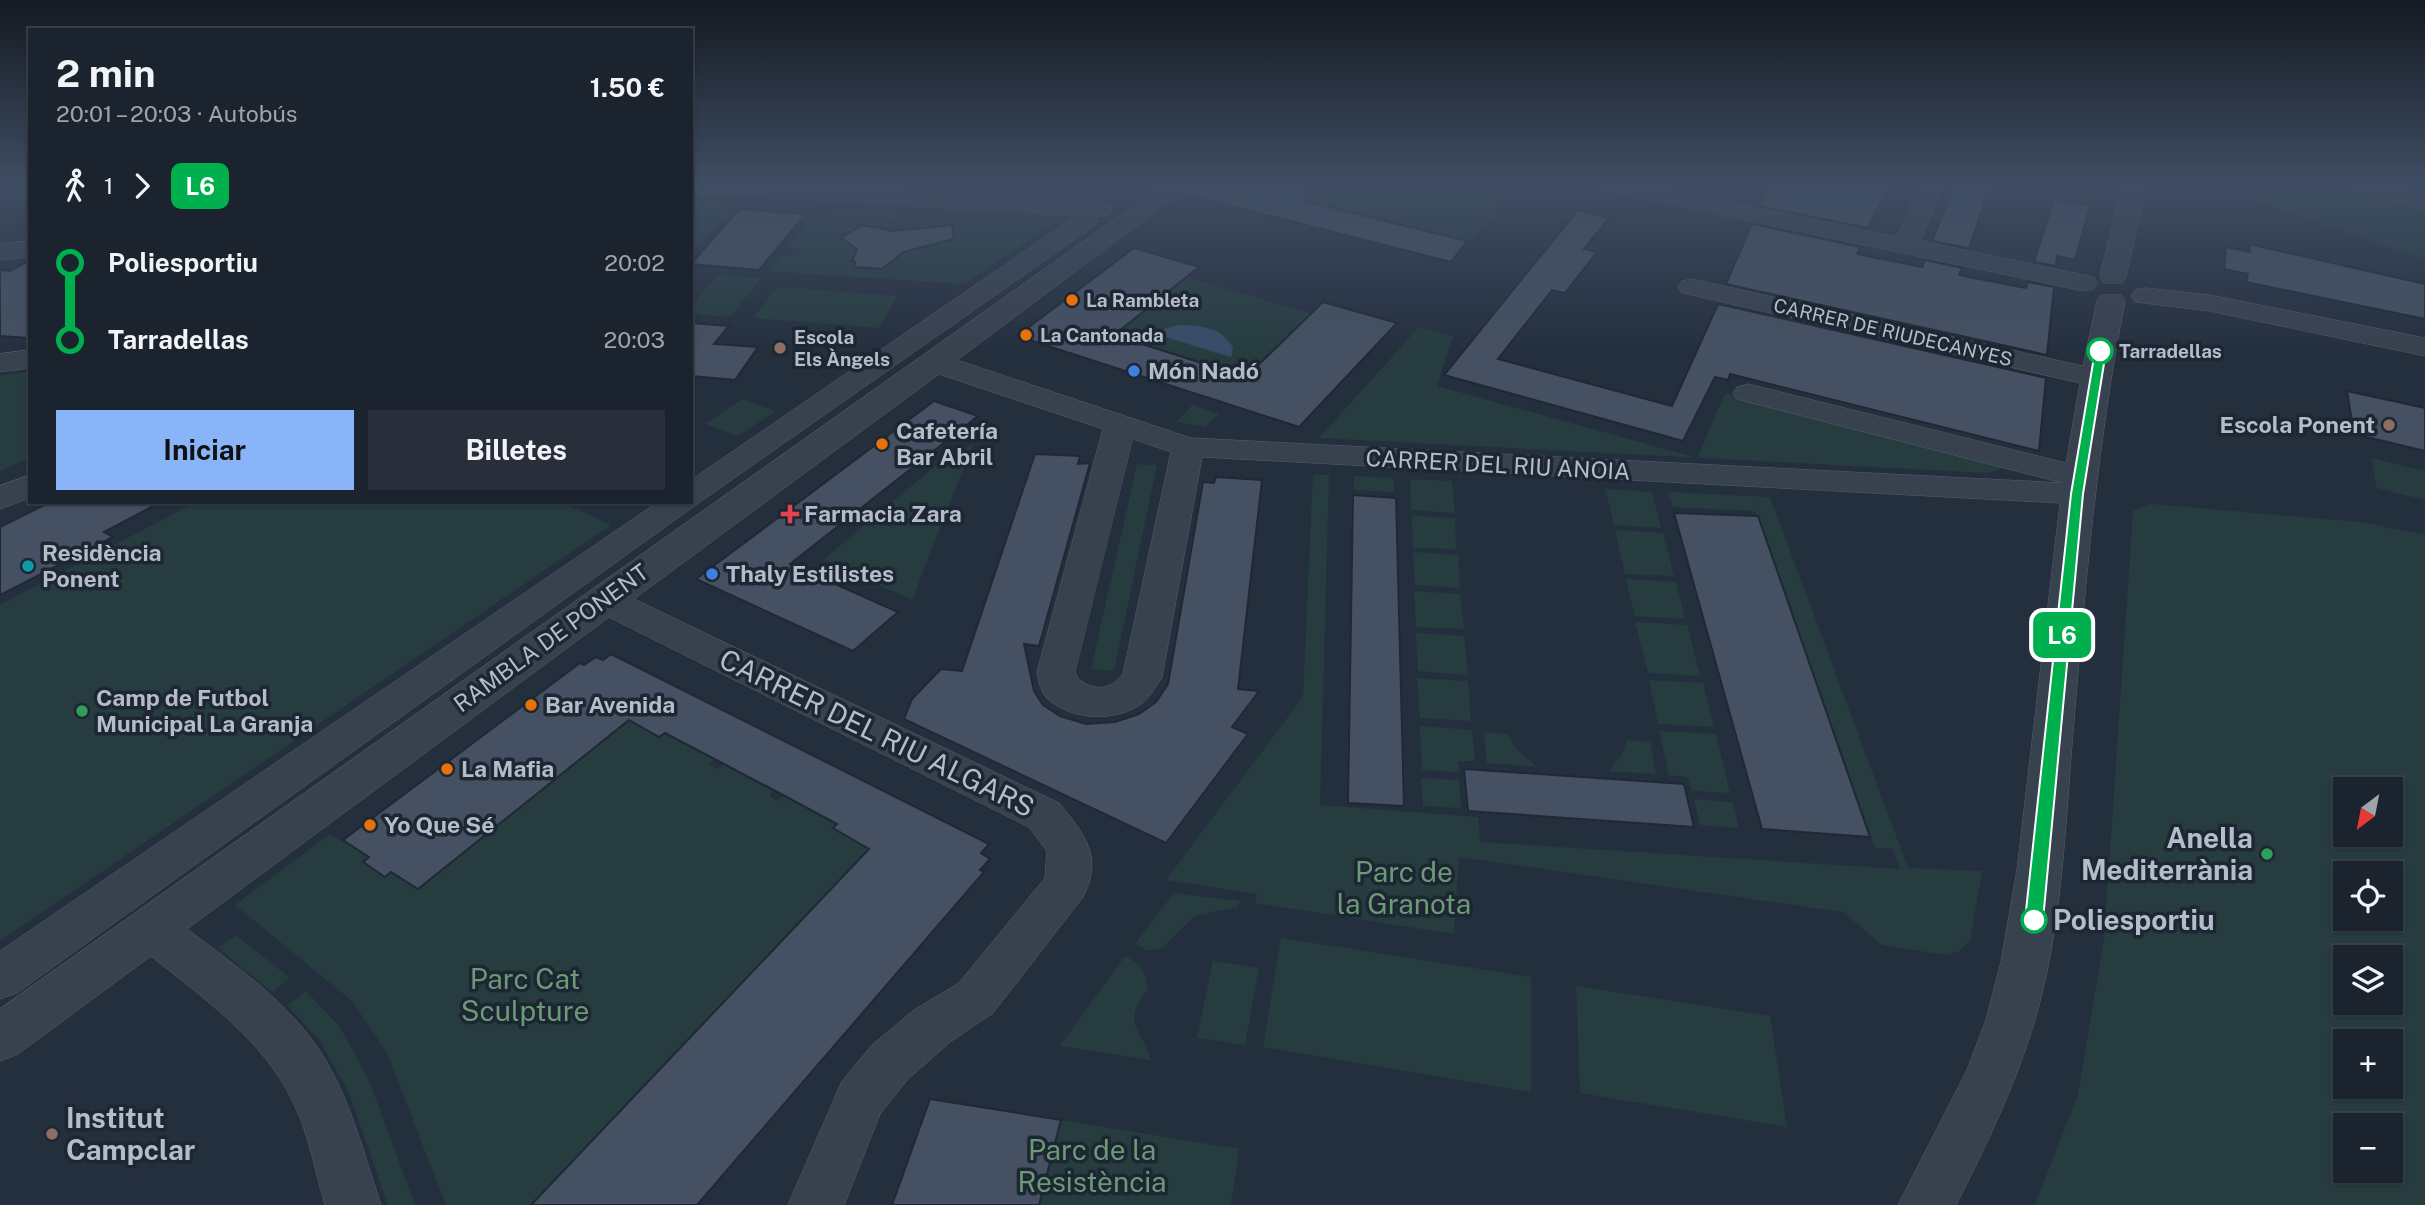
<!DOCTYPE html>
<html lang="es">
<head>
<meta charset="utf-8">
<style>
  :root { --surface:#1b232e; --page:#282f3a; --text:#f1f3f6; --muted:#a0a4aa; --line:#39404a; --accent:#8ab4f8 }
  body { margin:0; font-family:"Public Sans",sans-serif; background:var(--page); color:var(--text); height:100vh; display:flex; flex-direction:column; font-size:26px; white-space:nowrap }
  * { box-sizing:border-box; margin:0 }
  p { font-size:23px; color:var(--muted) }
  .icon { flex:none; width:38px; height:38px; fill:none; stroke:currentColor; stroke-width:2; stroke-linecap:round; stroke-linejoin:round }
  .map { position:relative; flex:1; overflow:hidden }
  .side { position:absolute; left:28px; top:28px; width:665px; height:476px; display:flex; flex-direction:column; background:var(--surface); border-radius:0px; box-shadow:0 2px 5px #0004,0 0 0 2px var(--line) }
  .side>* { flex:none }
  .badge { padding:0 14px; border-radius:10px; font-size:24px; line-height:46px }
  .needle { width:46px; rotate:212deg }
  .controls { position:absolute; left:2333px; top:777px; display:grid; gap:14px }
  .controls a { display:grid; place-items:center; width:70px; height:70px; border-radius:0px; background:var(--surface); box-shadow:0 2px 5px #0004,0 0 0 2px var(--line); font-size:35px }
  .map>.badge { position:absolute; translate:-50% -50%; box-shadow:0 0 0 4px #fff }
  .legs { display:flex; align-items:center; gap:10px; height:77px; padding:0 28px; font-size:23px }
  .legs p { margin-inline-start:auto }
  .overview { display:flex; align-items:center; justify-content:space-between; height:119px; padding:0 28px }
  h1 { font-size:38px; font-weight:700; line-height:52px }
  .action { display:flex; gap:14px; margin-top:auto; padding:14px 28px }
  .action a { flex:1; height:80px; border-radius:0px; background:var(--accent); color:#111; font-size:28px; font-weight:700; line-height:80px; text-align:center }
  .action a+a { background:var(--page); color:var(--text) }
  ul { padding:0 28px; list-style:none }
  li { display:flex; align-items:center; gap:24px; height:77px; font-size:26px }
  li i { display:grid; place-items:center; width:10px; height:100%; margin:0 9px; background:currentColor }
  li i::after { content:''; width:18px; height:18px; margin:-9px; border:5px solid; border-radius:50%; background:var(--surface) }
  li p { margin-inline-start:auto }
  li:first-child i { background:linear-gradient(#0000 50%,currentColor 0) }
  li:last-child i { background:linear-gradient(currentColor 50%,#0000 0) }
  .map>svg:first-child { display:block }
</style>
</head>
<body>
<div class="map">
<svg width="2425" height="1205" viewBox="0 0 2425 1205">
  <rect width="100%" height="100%" fill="#242f3e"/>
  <!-- green -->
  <g fill="#263c3f" fill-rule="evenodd">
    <polygon points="1333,184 1411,184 1504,204 1468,242 1312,203"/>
    <polygon points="2026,184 2106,184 2101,203 2025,187"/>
    <polygon points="2197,184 2247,190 2248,184 2347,184 2425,206 2425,259 2242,196 2237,198"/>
    <polygon points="691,200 737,203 691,254"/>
    <polygon points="833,210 898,214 890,226 862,225 841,235 857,249 853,261 890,264 904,252 901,230 912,214 1056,222 964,284 768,271 781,255 797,256 803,248 788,247 806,224 821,225"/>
    <polygon points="718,275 761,278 730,317 691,314 691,306"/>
    <polygon points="1186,277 1312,314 1246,377 1114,335"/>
    <polygon points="777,287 898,296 878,328 753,318"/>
    <polygon points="1419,327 1453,336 1437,386 1697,458 1725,393 2012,465 1988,473 1319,438"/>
    <polygon points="30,372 30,457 0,471 0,375"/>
    <polygon points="742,399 776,411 738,436 705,424"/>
    <polygon points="1192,405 1219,414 1205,427 1177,422"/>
    <polygon points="974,442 912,600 823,560 946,457 953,459"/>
    <polygon points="2371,458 2425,471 2425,500 2377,488"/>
    <polygon points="1137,464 1157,465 1114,671 1091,669"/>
    <polygon points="1313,475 1329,475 1320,805 1478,817 1480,842 1900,869 1893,849 1875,848 1758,516 1754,511 1673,507 1668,492 1770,497 1908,868 1982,871 1970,940 1960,951 1946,955 1882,945 1843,912 1459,857 1454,934 1255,903 1257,894 1166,880 1303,697"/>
    <polygon points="1354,476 1393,478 1394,492 1354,490"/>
    <polygon points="1410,479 1452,481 1455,513 1411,510"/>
    <polygon points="1605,489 1652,492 1661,528 1614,525"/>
    <polygon points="196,502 562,502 611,525 0,941 0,605"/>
    <path d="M2151,504l209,18 65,13v670h-390l43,-111 26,-154 29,-429zM2390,789v46h-45v-46zM2390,873v46h-45v-46zM2345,957h45v46h-45zM2345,1041h45v46h-45zM2345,1125h45v46h-45z"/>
    <polygon points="1412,516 1455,518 1456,549 1413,548"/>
    <polygon points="1615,530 1663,533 1674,576 1625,574"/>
    <polygon points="1413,552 1458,555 1460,588 1415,585"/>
    <polygon points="1626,579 1676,582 1685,619 1635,616"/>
    <polygon points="1414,591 1460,594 1464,629 1416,627"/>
    <polygon points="1635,622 1687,625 1700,676 1648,673"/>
    <polygon points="1416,633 1464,636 1468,675 1418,671"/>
    <polygon points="1417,678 1468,681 1471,721 1420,718"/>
    <polygon points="1649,680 1703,683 1714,727 1658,724"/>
    <polygon points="634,716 655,728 651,733 659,737 665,733 714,759 709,764 717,769 723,764 773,791 769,796 777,801 783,795 837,824 833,829 842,834 847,830 874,844 531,1205 446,1205 387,1053 352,1001 235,905 330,834 369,857 363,863 385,877 391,872 418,889"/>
    <polygon points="1420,726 1472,730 1475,761 1458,761 1459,772 1422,770"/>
    <polygon points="1659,731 1716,734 1730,793 1692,791 1687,777 1669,775"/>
    <polygon points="1484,732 1507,734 1518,750 1537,767 1487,763"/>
    <polygon points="1627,740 1650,742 1656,774 1608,771 1622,755"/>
    <polygon points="1421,778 1459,780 1461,808 1423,806"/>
    <polygon points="1694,799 1733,802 1739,828 1700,825"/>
    <polygon points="1174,893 1240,901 1237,907 1195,916 1162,948 1148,951 1135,944"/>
    <polygon points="236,935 290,978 272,992 218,948"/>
    <polygon points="1281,938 1531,977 1531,1092 1263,1047"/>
    <path d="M1125,956c15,8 21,15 23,32 -28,38 -6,38 3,72l-91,-14z"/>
    <polygon points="1213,961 1259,968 1245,1045 1197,1038"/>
    <polygon points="1576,986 1770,1016 1787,1127 1580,1093"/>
    <polygon points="306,991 340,1027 369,1080 415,1205 388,1205 349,1093 320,1041 287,1005"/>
    <polygon points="1061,1120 1239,1149 1231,1205 1039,1205"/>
  </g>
  <!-- water -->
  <path fill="#394c67" d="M1178,325c22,0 44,2 55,23l-2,9 -79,-24z"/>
  <!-- building -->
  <g fill="#455162" stroke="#1f2835" stroke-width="2">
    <polygon points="1196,184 1308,184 1304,201 1467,241 1451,262 1184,194"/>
    <polygon points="1769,184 1889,184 1868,228 1760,206"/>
    <polygon points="1955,184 1991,184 1969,248 1932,241"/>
    <polygon points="2054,199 2090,206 2075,260 2057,256 2056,266 2034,262"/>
    <polygon points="739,209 806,214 759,270 691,264"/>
    <polygon points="1578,210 1609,218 1584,249 1597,252 1565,293 1552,290 1498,359 1672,406 1718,304 2046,378 2039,451 1730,374 1728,380 1715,377 1683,441 1444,375"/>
    <polygon points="1752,224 1860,247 1857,254 1922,267 1925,260 1962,268 1959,275 2026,288 2028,282 2054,287 2047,355 1726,284"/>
    <polygon points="862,225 892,231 952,225 954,239 904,252 882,269 854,267 855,262 852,261 857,249 841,238"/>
    <polygon points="2249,244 2425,284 2425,319 2246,282 2248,274 2224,269 2226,247 2250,252"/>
    <polygon points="1134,248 1199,267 1114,335 1246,377 1323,302 1397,323 1299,427 1017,336"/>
    <polygon points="30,260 30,338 0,336 0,270 10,271"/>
    <polygon points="691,323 729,326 714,344 758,347 735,380 691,376"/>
    <polygon points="2347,391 2425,408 2425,451 2354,434"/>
    <polygon points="934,401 978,416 790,564 898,612 853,651 696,579"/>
    <polygon points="1035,454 1080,456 1078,464 1090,463 1039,646 1024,644 1034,691 1043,705 1060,716 1086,724 1115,722 1139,714 1156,702 1168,684 1203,482 1214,483 1216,477 1262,480 1238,689 1259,691 1232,727 1248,734 1166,843 904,719 912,699 941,669 962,671"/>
    <polygon points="1353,495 1396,498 1404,806 1348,803"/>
    <polygon points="50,502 161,502 104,532 113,537 0,595 0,527"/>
    <polygon points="1674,513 1758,516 1870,837 1762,829"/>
    <polygon points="611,654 989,844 981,853 990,859 980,870 984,872 697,1205 531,1205 869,849 833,828 837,824 783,795 665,733 659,737 629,720 418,889 391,872 385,877 363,862 369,857 343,840 580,663 584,665 596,657 603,660"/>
    <polygon points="1464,769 1684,784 1694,827 1468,811"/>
    <polygon points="930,1099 1061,1120 1039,1205 892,1205"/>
  </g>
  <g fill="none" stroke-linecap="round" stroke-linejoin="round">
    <defs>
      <g id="minor">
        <polygon points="691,184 799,184 1100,203 1109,205 1112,210 1109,215 1095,217 1098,221 1094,226 697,504 17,993 0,999 0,951 658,502 691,502 691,480 1076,216 691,192"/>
        <path d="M1165,184h28l-236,176 234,78 872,45 -326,-84 -4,-6 4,-6 11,-3 318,79 14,-80 -388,-88 -10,-2 -4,-6 4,-6 10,-2 391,87 14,-65 4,-6h20l4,6c-28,143 -40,286 -52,431 -8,96 -11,195 -38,288 -19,64 -49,126 -79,185h-58l69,-135 19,-50 15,-58 16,-92 43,-367 -858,-46 -40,220c-7,11 -13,22 -24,29 -25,16 -70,14 -92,-9 -6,-6 -7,-17 -9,-25l66,-243 -164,-55 -305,225 425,204c25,31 45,53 24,94l-90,116 -43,29 -42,37 -28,35 -36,91h-56l54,-124 30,-36 42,-35 45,-27 86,-105 2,-27 -18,-24 -420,-210 -422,312c49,37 103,74 136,127 28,45 41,99 58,149h-56c-10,-34 -16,-71 -32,-103 -30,-63 -90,-104 -142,-146l-133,98 -18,7v-52zM1133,439l38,13 -48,222c-14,17 -28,17 -45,5l-3,-7z"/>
        <polygon points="1595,184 1644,184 1897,237 1920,184 1944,184 1921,241 2084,275 2094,277 2097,283 2094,289 2084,291 1607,191"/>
        <polygon points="2123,184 2147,184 2126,277 2122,283 2104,283 2100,277"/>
        <polygon points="2348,184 2387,184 2425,195 2425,210 2352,189"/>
        <polygon points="30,241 30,257 0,260 0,244"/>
        <polygon points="2145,288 2210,295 2425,338 2425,356 2210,311 2135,302 2131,296 2135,290"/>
        <polygon points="30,350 30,368 0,372 0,354"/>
        <polygon points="30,475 30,498 0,509 0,486"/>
      </g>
    </defs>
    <!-- minor casing -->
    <use href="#minor" stroke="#565f6c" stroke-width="1"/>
    <!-- minor -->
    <use href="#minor" fill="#38414e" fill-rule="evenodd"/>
  </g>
  <!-- sky -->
  <linearGradient id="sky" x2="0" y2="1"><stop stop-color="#141a22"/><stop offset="0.52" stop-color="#3f4d63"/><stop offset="1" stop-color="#3f4d63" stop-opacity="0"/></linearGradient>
  <rect width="2425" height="353" fill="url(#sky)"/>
  <!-- line-1 -->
  <polygon fill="#00b04f" stroke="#fff" stroke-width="2" points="2100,348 2106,351 2083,494 2043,920 2034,928 2025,920 2071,494 2095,351"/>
  <!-- markers -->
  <g fill="#e8710a" stroke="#1d2633" stroke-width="2.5">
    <circle cx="1072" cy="300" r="7"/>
    <circle cx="1026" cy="335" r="7"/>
    <circle cx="882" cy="444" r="7"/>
    <circle cx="531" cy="705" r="7"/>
    <circle cx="447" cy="769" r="7"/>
    <circle cx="370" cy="825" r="7"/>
  </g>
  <g fill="#8d6e63" stroke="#1d2633" stroke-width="2.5">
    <circle cx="780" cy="348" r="7"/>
    <circle cx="2389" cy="425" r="7"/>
    <circle cx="52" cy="1134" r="7"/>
  </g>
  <g fill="#fff" stroke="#00b04f" stroke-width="3.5">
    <circle cx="2100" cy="351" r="12"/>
    <circle cx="2034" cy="920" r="12"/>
  </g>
  <g fill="#3f7fe0" stroke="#1d2633" stroke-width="2.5">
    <circle cx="1134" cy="371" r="7"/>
    <circle cx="712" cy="574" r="7"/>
  </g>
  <path fill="#e0444e" stroke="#1d2633" stroke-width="2.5" d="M786.5 503.5h7v7h7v7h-7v7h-7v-7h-7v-7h7z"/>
  <circle fill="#0f9aa8" stroke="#1d2633" stroke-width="2.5" cx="28" cy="566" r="7"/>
  <g fill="#2e9e5b" stroke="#1d2633" stroke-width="2.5">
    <circle cx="82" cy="711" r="7"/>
    <circle cx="2267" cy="854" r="7"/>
  </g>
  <g text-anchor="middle" stroke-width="7" stroke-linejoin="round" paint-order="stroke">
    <!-- far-poi labels -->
    <g font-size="19" font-weight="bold" fill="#b4bcc9" stroke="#1d2633" text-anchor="start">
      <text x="1086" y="307">La Rambleta</text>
      <text x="1040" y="342">La Cantonada</text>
      <text x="794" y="344">Escola<tspan x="794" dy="22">Els Àngels</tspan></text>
    </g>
    <!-- far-street labels -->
    <g font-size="19" fill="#b4bcc9" stroke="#1d2633">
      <text transform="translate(1893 332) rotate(13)" y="7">CARRER DE RIUDECANYES</text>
    </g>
    <!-- far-stop labels -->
    <g font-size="19" font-weight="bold" fill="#b4bcc9" stroke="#1d2633" text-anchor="start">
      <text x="2119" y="358">Tarradellas</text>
    </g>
    <!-- poi labels -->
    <g font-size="23" font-weight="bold" fill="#b4bcc9" stroke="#1d2633" text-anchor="start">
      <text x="1148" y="379">Món Nadó</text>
      <text x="2375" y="433" text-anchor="end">Escola Ponent</text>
      <text x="896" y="439">Cafetería<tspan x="896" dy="26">Bar Abril</tspan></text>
      <text x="804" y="522">Farmacia Zara</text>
      <text x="42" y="561">Residència<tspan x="42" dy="26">Ponent</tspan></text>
      <text x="726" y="582">Thaly Estilistes</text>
      <text x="96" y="706">Camp de Futbol<tspan x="96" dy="26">Municipal La Granja</tspan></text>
      <text x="545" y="713">Bar Avenida</text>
      <text x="461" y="777">La Mafia</text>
      <text x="384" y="833">Yo Que Sé</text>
    </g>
    <!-- street labels -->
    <g font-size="23" fill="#b4bcc9" stroke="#1d2633">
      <text transform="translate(1498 465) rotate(3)" y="8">CARRER DEL RIU ANOIA</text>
      <text transform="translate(551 638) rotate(-36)" y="8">RAMBLA DE PONENT</text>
    </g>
    <!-- near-street labels -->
    <g font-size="28" fill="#b4bcc9" stroke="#1d2633">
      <text transform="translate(877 733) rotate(26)" y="10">CARRER DEL RIU ALGARS</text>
    </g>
    <!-- near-poi labels -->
    <g font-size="28" font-weight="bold" fill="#b4bcc9" stroke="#1d2633" text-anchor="end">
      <text x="2253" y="848">Anella<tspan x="2253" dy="32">Mediterrània</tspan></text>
      <text x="66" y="1128" text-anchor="start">Institut<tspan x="66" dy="32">Campclar</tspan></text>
    </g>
    <!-- near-park labels -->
    <g font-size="28" fill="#6b9a76" stroke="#1d2633">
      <text x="1404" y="882">Parc de<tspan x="1404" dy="32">la Granota</tspan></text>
      <text x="525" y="989">Parc Cat<tspan x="525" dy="32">Sculpture</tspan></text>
      <text x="1092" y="1160">Parc de la<tspan x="1092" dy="32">Resistència</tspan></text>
    </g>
    <!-- near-stop labels -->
    <g font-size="28" font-weight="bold" fill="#b4bcc9" stroke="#1d2633" text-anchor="start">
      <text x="2053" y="930">Poliesportiu</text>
    </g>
  </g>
</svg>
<div class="controls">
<a><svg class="needle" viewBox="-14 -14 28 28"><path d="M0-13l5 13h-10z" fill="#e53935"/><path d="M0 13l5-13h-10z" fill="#a0a4aa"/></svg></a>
<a><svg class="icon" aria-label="locate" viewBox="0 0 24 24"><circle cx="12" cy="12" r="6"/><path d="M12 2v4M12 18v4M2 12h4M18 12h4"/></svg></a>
<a><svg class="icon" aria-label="layers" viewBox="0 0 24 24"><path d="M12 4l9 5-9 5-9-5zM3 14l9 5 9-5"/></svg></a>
<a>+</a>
<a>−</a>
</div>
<b class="badge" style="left:2062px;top:635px;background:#00b04f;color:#fff">L6</b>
<section class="side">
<div class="overview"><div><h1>2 min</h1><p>20:01 – 20:03 · Autobús</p></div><b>1.50 €</b></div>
<div class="legs"><svg class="icon" aria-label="walk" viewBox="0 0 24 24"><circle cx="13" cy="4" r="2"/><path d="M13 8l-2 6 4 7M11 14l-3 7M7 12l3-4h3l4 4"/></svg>1<svg class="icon" aria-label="forward" viewBox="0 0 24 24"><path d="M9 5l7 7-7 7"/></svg><b class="badge" style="background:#00b04f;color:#fff">L6</b></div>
<ul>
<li><i style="color:#00b04f"></i><b>Poliesportiu</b><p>20:02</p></li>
<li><i style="color:#00b04f"></i><b>Tarradellas</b><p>20:03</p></li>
</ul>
<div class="action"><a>Iniciar</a><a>Billetes</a></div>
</section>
</div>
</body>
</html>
